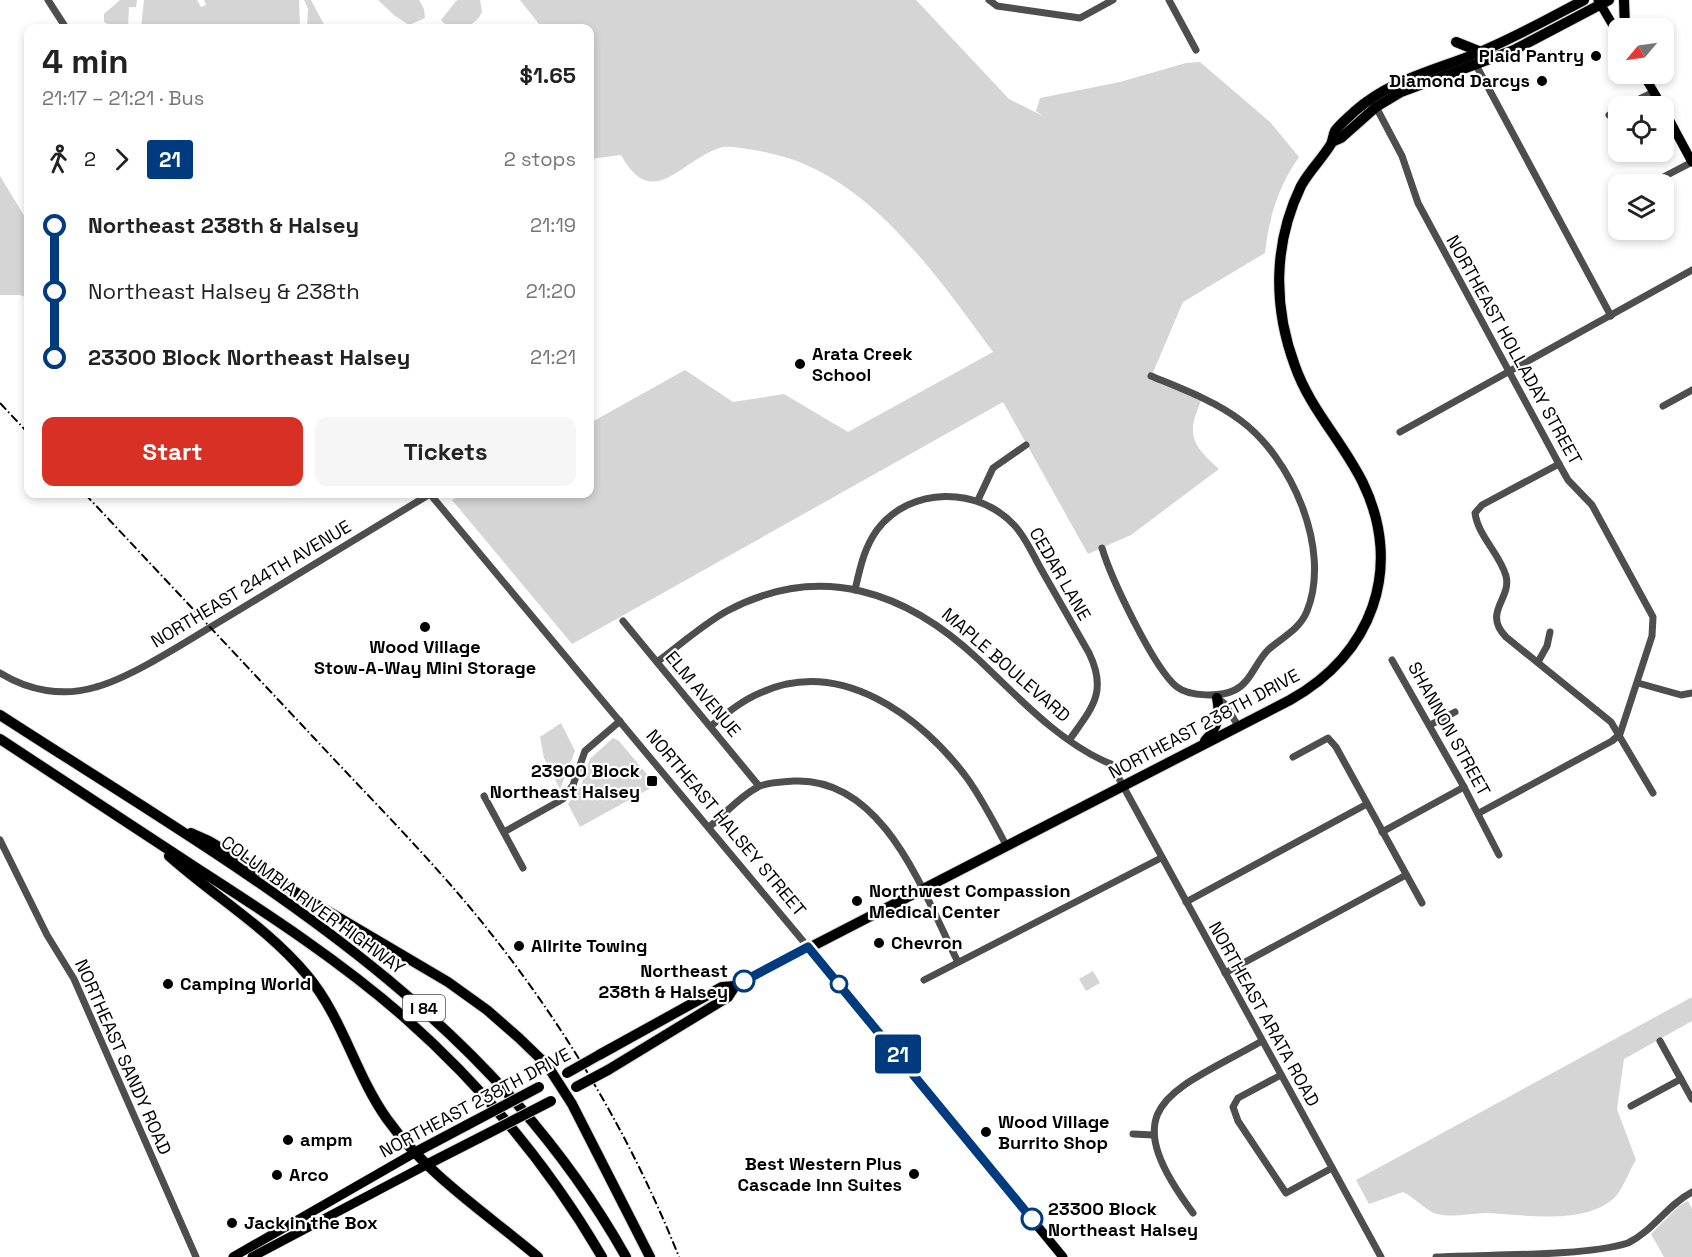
<!DOCTYPE html>
<html lang="en">
<head>
<meta charset="utf-8">
<style>
  :root { --surface:#fff; --page:#f6f6f6; --text:#222; --muted:#767676; --accent:#d93025 }
  body { margin:0; font-family:"Space Grotesk",sans-serif; background:var(--page); color:var(--text); height:100vh; display:flex; flex-direction:column; font-size:22px; white-space:nowrap }
  * { box-sizing:border-box; margin:0 }
  p { font-size:20px; color:var(--muted) }
  .icon { flex:none; width:33px; height:33px; fill:none; stroke:currentColor; stroke-width:2; stroke-linecap:round; stroke-linejoin:round }
  .map { position:relative; flex:1; overflow:hidden }
  .sheet { position:absolute; left:24px; top:24px; width:570px; height:474px; display:flex; flex-direction:column; background:var(--surface); border-radius:12px; box-shadow:0 3px 9px #0003 }
  .sheet>* { flex:none }
  .badge { padding:0 12px; border-radius:4px; font-size:21px; line-height:39px }
  .needle { width:39px; rotate:241deg }
  .fabs { position:absolute; left:1608px; top:18px; display:grid; gap:12px }
  .fabs a { display:grid; place-items:center; width:66px; height:66px; border-radius:12px; background:var(--surface); box-shadow:0 3px 9px #0003; font-size:30px }
  .map>.badge { position:absolute; translate:-50% -50%; box-shadow:0 0 0 3px #fff }
  .legs { display:flex; align-items:center; gap:9px; height:66px; padding:0 18px; font-size:20px }
  .legs p { margin-inline-start:auto }
  .summary { display:flex; align-items:center; justify-content:space-between; height:102px; padding:0 18px }
  h1 { font-size:33px; font-weight:800; line-height:45px }
  .cta { display:flex; gap:12px; margin-top:auto; padding:12px 18px }
  .cta a { flex:1; height:69px; border-radius:12px; background:var(--accent); color:#fff; font-size:24px; font-weight:800; line-height:69px; text-align:center }
  .cta a+a { background:var(--page); color:var(--text) }
  ul { padding:0 18px; list-style:none }
  li { display:flex; align-items:center; gap:21px; height:66px; font-size:22px }
  li i { display:grid; place-items:center; width:9px; height:100%; margin:0 8px; background:currentColor }
  li i::after { content:''; width:15px; height:15px; margin:-8px; border:4px solid; border-radius:50%; background:var(--surface) }
  li p { margin-inline-start:auto }
  li:first-child i { background:linear-gradient(#0000 50%,currentColor 0) }
  li:last-child i { background:linear-gradient(currentColor 50%,#0000 0) }
  .map>svg:first-child { display:block }
</style>
</head>
<body>
<div class="map">
<svg width="1692" height="1257" viewBox="0 0 1692 1257">
  <rect width="100%" height="100%" fill="#fff"/>
  <!-- green -->
  <g fill="#d5d5d5">
    <polygon points="120,0 137,0 136,7 129,7 128,27 134,28 114,28 104,22 104,14"/>
    <polygon points="144,0 197,0 201,7 206,5 204,0 299,0 300,28 141,28"/>
    <polygon points="304,0 311,0 326,28 307,28 308,9"/>
    <polygon points="378,0 419,0 424,9 425,18 409,25 395,16"/>
    <path d="M457,0h23l2,12c-6,14 -19,17 -33,16l-8,-8z"/>
    <path d="M520,0h396l93,99 34,17 -7,-5 4,-13 80,-16 66,-19 14,-1 70,60 29,35c-21,30 -30,60 -34,96l-82,49 -32,75 50,24c-15,34 -9,44 18,68l-88,66 -43,19 -85,-152 -431,242 -120,-144 11,-6h127v-71l95,-53 48,32 51,-8 64,38 145,-80c-54,-73 -122,-174 -216,-197 -11,-3 -44,-10 -54,-8 -42,11 -69,67 -102,8l-31,4v-131h-48z"/>
    <polygon points="0,176 28,222 28,298 20,295 0,295"/>
    <polygon points="561,723 575,751 560,789 544,758 540,737"/>
    <polygon points="613,738 619,741 656,785 580,827 568,804 581,786 590,759"/>
    <polygon points="1093,971 1100,983 1086,991 1079,979"/>
    <path d="M1692,997v24l-68,38 -7,50 19,51c-7,11 -14,32 -23,39 -30,26 -89,16 -126,14 -17,0 -32,5 -50,1 -11,-3 -23,-17 -34,-22l-34,12 -13,-24z"/>
    <polygon points="1688,1201 1692,1209 1692,1257 1664,1257 1651,1234 1679,1206"/>
  </g>
  <g fill="none" stroke-linecap="round" stroke-linejoin="round">
    <defs>
      <g id="major">
        <polyline points="1598,0 1618,34"/>
        <polyline points="1643,74 1662,106"/>
        <polyline points="1664,110 1692,162"/>
        <polyline points="808,947 1063,1257"/>
        <polyline points="233,1257 416,1152"/>
        <polyline points="252,1257 428,1164"/>
      </g>
      <g id="highway">
        <polyline points="1624,0 1625,28"/>
        <polyline points="1456,42 1481,52"/>
        <polyline points="1332,142 1341,138 1376,107 1401,92 1514,50 1609,0"/>
        <path d="M0,715c238,154 482,286 626,542"/>
        <path d="M0,739c67,44 134,88 201,132 70,45 140,91 203,146 78,69 145,149 198,240"/>
        <path d="M1205,741c12,-13 16,-25 12,-43"/>
        <polyline points="191,833 209,841 448,982 487,1010 519,1038 547,1065 572,1104 650,1257"/>
        <path d="M169,856c46,41 99,72 138,119 36,43 48,99 80,144 40,56 99,94 151,138"/>
        <path d="M599,1055l123,-68 13,-1 555,-286c82,-45 114,-132 73,-217 -20,-41 -53,-74 -68,-117 -22,-59 -22,-122 6,-180 8,-15 21,-27 30,-42 2,-4 2,-9 4,-13 5,-7 14,-14 20,-20 36,-32 82,-41 125,-59 36,-15 70,-34 104,-52"/>
        <polyline points="608,1070 728,997 735,986"/>
        <polyline points="416,1152 467,1125"/>
        <polyline points="428,1164 479,1138"/>
      </g>
    </defs>
    <!-- major casing -->
    <use href="#major" stroke="#dbdbdb" stroke-width="10"/>
    <!-- highway casing -->
    <use href="#highway" stroke="#dbdbdb" stroke-width="12"/>
    <!-- minor -->
    <g stroke="#4e4e4e" stroke-width="7">
      <polyline points="48,0 66,28"/>
      <polyline points="989,0 997,6 1080,18 1113,0"/>
      <polyline points="1169,0 1196,50"/>
      <polyline points="1476,65 1611,316"/>
      <polyline points="1625,106 1654,92"/>
      <polyline points="1376,107 1402,156 1418,203 1559,464 1568,480 1592,505 1653,617 1652,636 1620,734 1612,741 1479,813"/>
      <polyline points="1609,115 1618,110"/>
      <polyline points="1650,184 1692,162"/>
      <polyline points="1663,406 1692,390"/>
      <polyline points="1400,432 1692,270"/>
      <path d="M1559,464l-77,41 -7,8c3,23 25,41 31,63 6,23 -24,36 0,61l105,85 42,71"/>
      <polyline points="430,494 808,947"/>
      <polyline points="978,500 993,468 1026,445"/>
      <path d="M1102,548c9,30 52,121 75,139 13,10 44,10 58,3 16,-8 21,-29 34,-41 14,-12 31,-20 38,-38 25,-62 -16,-154 -67,-191 -25,-19 -60,-32 -89,-44"/>
      <path d="M855,590c5,-22 9,-42 22,-60 33,-44 102,-44 138,-4 11,12 18,29 26,43 16,28 32,56 48,84 19,39 3,55 -19,86"/>
      <polyline points="623,621 759,786"/>
      <polyline points="1392,660 1464,787 1499,855"/>
      <path d="M657,662c23,-17 45,-37 70,-51 94,-50 180,-19 252,49 39,37 82,84 132,104l270,493"/>
      <polyline points="1538,662 1547,646 1550,632"/>
      <path d="M0,673c29,18 63,24 96,14 37,-10 94,-48 128,-68 69,-42 137,-83 206,-125"/>
      <polyline points="1638,683 1681,695 1692,693"/>
      <polyline points="1216,697 1225,704 1238,726"/>
      <polyline points="1430,725 1455,712"/>
      <path d="M711,726c15,-12 30,-25 49,-33 80,-37 161,23 207,85 15,21 27,44 39,67"/>
      <polyline points="1293,757 1328,738 1336,747 1422,903"/>
      <polyline points="484,796 523,868"/>
      <path d="M709,827c15,-12 31,-31 49,-40 9,-5 26,-5 36,-6 91,-4 130,114 164,181"/>
      <polyline points="504,832 563,799 573,785 585,751 620,721"/>
      <polyline points="1382,832 1464,787"/>
      <polyline points="0,840 47,935 74,979 196,1257"/>
      <polyline points="1186,902 1367,804"/>
      <polyline points="1225,973 1406,875"/>
      <polyline points="924,980 1161,858"/>
      <polyline points="1660,1041 1692,1099"/>
      <polyline points="1281,1075 1238,1098 1233,1107 1238,1121 1286,1193 1332,1168"/>
      <polyline points="1631,1106 1681,1079"/>
      <polyline points="1133,1134 1153,1135"/>
      <path d="M1193,1213c-82,-110 -22,-120 69,-172"/>
      <path d="M1436,1257c52,-3 147,0 192,-14 26,-13 39,-38 64,-51"/>
    </g>
    <!-- major -->
    <use href="#major" stroke="#000" stroke-width="9"/>
    <!-- highway -->
    <use href="#highway" stroke="#000" stroke-width="10"/>
    <!-- rail -->
    <g stroke="#000" stroke-width="2" stroke-dasharray="9 3 1.5 3" stroke-linecap="butt">
      <polyline points="0,403 28,433"/>
      <path d="M85,494c77,82 154,164 231,246 52,56 107,111 156,170 86,104 157,221 207,347"/>
    </g>
    <defs>
      <g id="highway-bridge">
        <polyline points="567,1073 599,1055"/>
        <polyline points="576,1087 608,1070"/>
        <polyline points="467,1125 539,1087"/>
        <polyline points="479,1138 551,1101"/>
      </g>
    </defs>
    <!-- highway-bridge casing -->
    <use href="#highway-bridge" stroke="#dbdbdb" stroke-width="12" stroke-linecap="butt"/>
    <!-- highway-bridge -->
    <use href="#highway-bridge" stroke="#000" stroke-width="10"/>
  </g>
  <g fill="none" stroke-linecap="round" stroke-linejoin="round">
    <defs>
      <polyline id="line-1" points="744,981 808,947 1032,1219"/>
    </defs>
    <!-- line-1 casing -->
    <use href="#line-1" stroke="#fff" stroke-width="14"/>
    <!-- line-1 -->
    <use href="#line-1" stroke="#003b80" stroke-width="9"/>
  </g>
  <!-- markers -->
  <g fill="#000" stroke="#fff" stroke-width="2">
    <circle cx="1596" cy="56" r="6"/>
    <circle cx="1542" cy="81" r="6"/>
    <circle cx="800" cy="364" r="6"/>
    <circle cx="425" cy="627" r="6"/>
    <rect x="646" y="775" width="12" height="12" rx="3"/>
    <circle cx="857" cy="901" r="6"/>
    <circle cx="879" cy="943" r="6"/>
    <circle cx="519" cy="946" r="6"/>
    <circle cx="168" cy="984" r="6"/>
    <circle cx="986" cy="1132" r="6"/>
    <circle cx="288" cy="1140" r="6"/>
    <circle cx="914" cy="1174" r="6"/>
    <circle cx="277" cy="1175" r="6"/>
    <circle cx="232" cy="1223" r="6"/>
  </g>
  <g fill="#fff" stroke="#003b80" stroke-width="3">
    <circle cx="744" cy="981" r="10"/>
    <circle cx="839" cy="984" r="8"/>
    <circle cx="1032" cy="1219" r="10"/>
  </g>
  <g text-anchor="middle" stroke-width="4.5" stroke-linejoin="round" paint-order="stroke">
    <!-- shield labels -->
    <rect fill="#fff" stroke="#4c4c4c" stroke-width="1.5" x="403" y="995" width="42" height="26" rx="4.5"/>
    <g font-size="16" font-weight="bold" fill="#000">
      <text x="424" y="1014">I 84</text>
    </g>
    <!-- poi labels -->
    <g font-size="18" font-weight="bold" fill="#000" stroke="#fff" text-anchor="start">
      <text x="1584" y="62" text-anchor="end">Plaid Pantry</text>
      <text x="1530" y="87" text-anchor="end">Diamond Darcys</text>
      <text x="812" y="360">Arata Creek<tspan x="812" dy="21">School</tspan></text>
      <text x="425" y="653" text-anchor="middle">Wood Village<tspan x="425" dy="21">Stow-A-Way Mini Storage</tspan></text>
      <text x="640" y="777" text-anchor="end">23900 Block<tspan x="640" dy="21">Northeast Halsey</tspan></text>
      <text x="869" y="897">Northwest Compassion<tspan x="869" dy="21">Medical Center</tspan></text>
      <text x="891" y="949">Chevron</text>
      <text x="531" y="952">Allrite Towing</text>
      <text x="180" y="990">Camping World</text>
      <text x="998" y="1128">Wood Village<tspan x="998" dy="21">Burrito Shop</tspan></text>
      <text x="300" y="1146">ampm</text>
      <text x="902" y="1170" text-anchor="end">Best Western Plus<tspan x="902" dy="21">Cascade Inn Suites</tspan></text>
      <text x="289" y="1181">Arco</text>
      <text x="244" y="1229">Jack in the Box</text>
    </g>
    <!-- street labels -->
    <g font-size="18" fill="#000" stroke="#fff">
      <text transform="translate(1514 350) rotate(61)" y="6">NORTHEAST HOLLADAY STREET</text>
      <text transform="translate(1060 574) rotate(60)" y="6">CEDAR LANE</text>
      <text transform="translate(251 584) rotate(-31)" y="6">NORTHEAST 244TH AVENUE</text>
      <text transform="translate(1006 665) rotate(41)" y="6">MAPLE BOULEVARD</text>
      <text transform="translate(703 694) rotate(50)" y="6">ELM AVENUE</text>
      <text transform="translate(1204 724) rotate(-28)" y="6">NORTHEAST 238TH DRIVE</text>
      <text transform="translate(1449 729) rotate(61)" y="6">SHANNON STREET</text>
      <text transform="translate(726 823) rotate(50)" y="6">NORTHEAST HALSEY STREET</text>
      <text transform="translate(313 905) rotate(36)" y="6">COLUMBIA RIVER HIGHWAY</text>
      <text transform="translate(1264 1014) rotate(61)" y="6">NORTHEAST ARATA ROAD</text>
      <text transform="translate(123 1057) rotate(66)" y="6">NORTHEAST SANDY ROAD</text>
      <text transform="translate(475 1103) rotate(-28)" y="6">NORTHEAST 238TH DRIVE</text>
    </g>
    <!-- stop labels -->
    <g font-size="18" font-weight="bold" fill="#000" stroke="#fff" text-anchor="end">
      <text x="728" y="977">Northeast<tspan x="728" dy="21">238th &amp; Halsey</tspan></text>
      <text x="1048" y="1215" text-anchor="start">23300 Block<tspan x="1048" dy="21">Northeast Halsey</tspan></text>
    </g>
  </g>
</svg>
<div class="fabs">
<a><svg class="needle" viewBox="-14 -14 28 28"><path d="M0-13l5 13h-10z" fill="#e53935"/><path d="M0 13l5-13h-10z" fill="#767676"/></svg></a>
<a><svg class="icon" aria-label="locate" viewBox="0 0 24 24"><circle cx="12" cy="12" r="6"/><path d="M12 2v4M12 18v4M2 12h4M18 12h4"/></svg></a>
<a><svg class="icon" aria-label="layers" viewBox="0 0 24 24"><path d="M12 4l9 5-9 5-9-5zM3 14l9 5 9-5"/></svg></a>
</div>
<b class="badge" style="left:898px;top:1054px;background:#003b80;color:#fff">21</b>
<section class="sheet">
<div class="summary"><div><h1>4 min</h1><p>21:17 – 21:21 · Bus</p></div><b>$1.65</b></div>
<div class="legs"><svg class="icon" aria-label="walk" viewBox="0 0 24 24"><circle cx="13" cy="4" r="2"/><path d="M13 8l-2 6 4 7M11 14l-3 7M7 12l3-4h3l4 4"/></svg>2<svg class="icon" aria-label="forward" viewBox="0 0 24 24"><path d="M9 5l7 7-7 7"/></svg><b class="badge" style="background:#003b80;color:#fff">21</b><p>2 stops</p></div>
<ul>
<li><i style="color:#003b80"></i><b>Northeast 238th &amp; Halsey</b><p>21:19</p></li>
<li><i style="color:#003b80"></i><span>Northeast Halsey &amp; 238th</span><p>21:20</p></li>
<li><i style="color:#003b80"></i><b>23300 Block Northeast Halsey</b><p>21:21</p></li>
</ul>
<div class="cta"><a>Start</a><a>Tickets</a></div>
</section>
</div>
</body>
</html>
